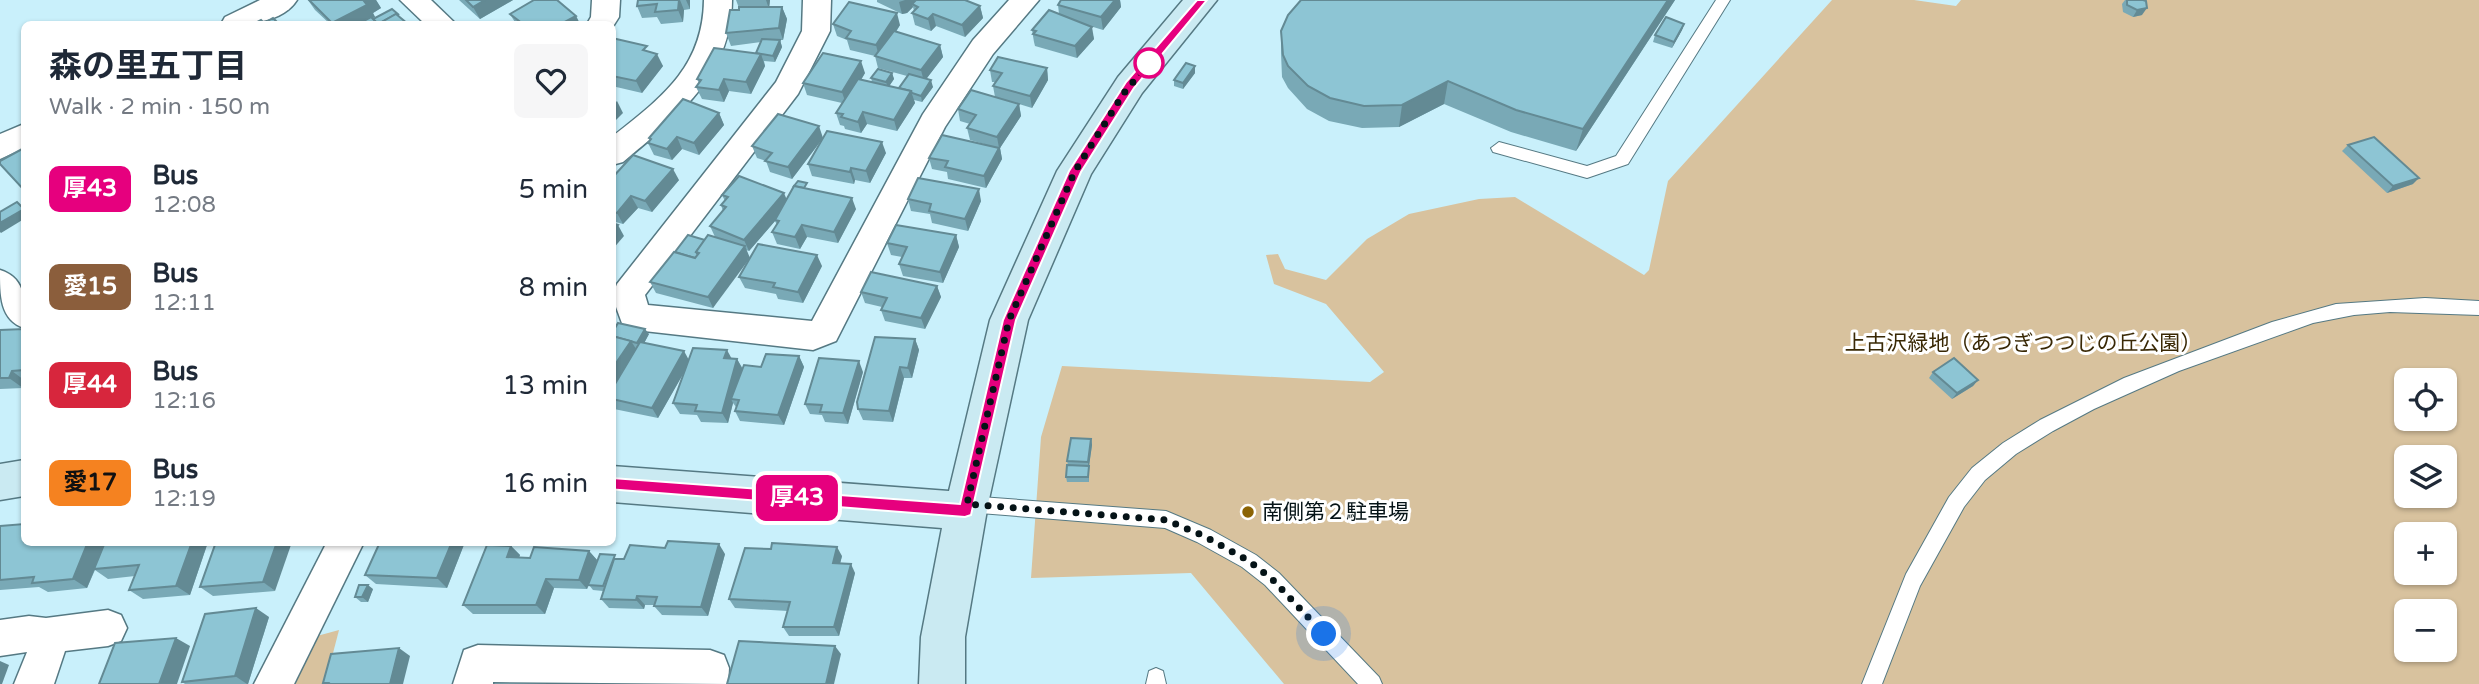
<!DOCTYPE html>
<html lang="en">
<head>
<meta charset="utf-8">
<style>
  :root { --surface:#fff; --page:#f6f6f7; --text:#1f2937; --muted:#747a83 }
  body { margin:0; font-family:"Varela Round","Noto Sans JP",sans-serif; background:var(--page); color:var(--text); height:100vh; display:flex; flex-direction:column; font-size:26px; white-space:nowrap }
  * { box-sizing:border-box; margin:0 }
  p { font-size:23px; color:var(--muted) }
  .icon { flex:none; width:38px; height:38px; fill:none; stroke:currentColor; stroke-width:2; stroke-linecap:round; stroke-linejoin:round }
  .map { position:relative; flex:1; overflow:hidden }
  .side { position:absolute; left:21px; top:21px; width:595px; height:525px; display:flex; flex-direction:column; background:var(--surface); border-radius:10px; box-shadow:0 2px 5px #0004 }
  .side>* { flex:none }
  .badge { padding:0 14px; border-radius:10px; font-size:24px; line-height:46px }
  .fabs { position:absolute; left:2394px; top:368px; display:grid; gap:14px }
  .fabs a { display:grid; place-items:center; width:63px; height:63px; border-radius:10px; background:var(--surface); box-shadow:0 2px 5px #0004; font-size:35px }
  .you { position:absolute; width:35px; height:35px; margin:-18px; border:5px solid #fff; border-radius:50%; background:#1a73e8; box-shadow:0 0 0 10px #1a73e833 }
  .map>.badge { position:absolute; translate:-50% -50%; box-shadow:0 0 0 4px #fff }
  .round { display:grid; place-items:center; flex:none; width:74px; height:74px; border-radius:10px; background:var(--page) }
  .headline { display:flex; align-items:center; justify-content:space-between; height:119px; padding:0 28px }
  h1 { font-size:33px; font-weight:700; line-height:52px }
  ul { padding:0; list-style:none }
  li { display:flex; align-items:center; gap:21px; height:98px; padding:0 28px }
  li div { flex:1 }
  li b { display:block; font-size:26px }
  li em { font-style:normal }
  li .badge { min-width:77px; font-weight:700; text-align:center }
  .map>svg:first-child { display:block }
</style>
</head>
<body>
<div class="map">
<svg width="2479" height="684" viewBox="0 0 2479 684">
  <rect width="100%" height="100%" fill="#c9f0fb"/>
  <!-- green -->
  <g fill="#d8c29e" fill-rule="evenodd">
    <path d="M1832,0h82l42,6 5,-6h518v684h-1195l-93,-111 -160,5 10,-141 21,-71 308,16 14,-10 -58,-68 -52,-20 -8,-29 12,-1 7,15 41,11 41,-41 42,-25 70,-15 36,-2 129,78 5,-5 19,-89zM2406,380h39v38h-39zM2406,457h39v38h-39zM2406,534h39v38h-39zM2406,611h39v38h-39z"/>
    <polygon points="339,630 325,684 289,684 317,636"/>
  </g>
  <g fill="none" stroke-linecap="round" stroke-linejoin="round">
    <defs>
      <g id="lane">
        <polygon points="1716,0 1730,0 1628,164 1587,178 1493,152 1491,148 1499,142 1587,166 1616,156"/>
        <polygon points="2425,298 2479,301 2479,315 2390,312 2354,315 2313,323 2179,371 2094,409 2053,431 2016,454 1985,480 1964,507 1920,586 1882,684 1862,684 1906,574 1949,497 1972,468 2003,443 2040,420 2124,378 2272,322 2336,304"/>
        <polygon points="967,496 1166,511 1211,530 1256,555 1279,573 1379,677 1382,684 1358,684 1265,585 1242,567 1197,542 1165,528 967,512 960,510 958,504 960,498"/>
        <polygon points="1156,668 1163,671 1166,684 1146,684 1149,671"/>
      </g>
      <g id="street">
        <path d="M260,0h37c-15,24 -51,24 -76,24l4,-7z"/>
        <polygon points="400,0 431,0 456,24 425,24"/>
        <polygon points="592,0 620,0 619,17 612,28 612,24 587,24 591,17"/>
        <path d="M704,0h28c0,75 -56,118 -109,162l-11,3v-28c49,-39 91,-69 92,-137z"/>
        <polygon points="803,0 831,0 830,31 798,94 645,295 648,305 812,321 923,114 973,40 1009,0 1039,0 993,54 945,127 836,341 813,350 635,330 623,326 612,296 617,284 776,82 802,31"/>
        <polygon points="24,124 24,148 0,159 0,134"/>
        <path d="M0,270c28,9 24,33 24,58 -24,-8 -24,-33 -24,-58z"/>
        <polygon points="327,542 364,542 294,684 254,684"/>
        <polygon points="108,610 121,615 127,628 121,641 108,646 65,651 54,684 14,684 27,652 0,656 0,620 29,616 46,618"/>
        <polygon points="478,645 710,650 724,655 729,668 728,684 493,682 493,684 453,684 464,650"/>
      </g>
      <g id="secondary">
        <polygon points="1183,0 1217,0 1142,93 1091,174 1028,320 988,504 965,637 965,684 919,684 921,637 942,528 612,502 612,466 949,491 990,320 1057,171 1118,77"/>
        <polygon points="24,460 24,496 0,500 0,464"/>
      </g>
    </defs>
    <!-- lane casing -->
    <use href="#lane" stroke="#557983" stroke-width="2"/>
    <!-- street casing -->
    <use href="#street" stroke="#557983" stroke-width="3"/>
    <!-- secondary casing -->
    <use href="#secondary" stroke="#557983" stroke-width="3"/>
    <!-- lane -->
    <use href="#lane" fill="#fff" fill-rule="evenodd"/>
    <!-- street -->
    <use href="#street" fill="#fff" fill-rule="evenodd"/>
    <!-- secondary -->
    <use href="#secondary" fill="#caeaf2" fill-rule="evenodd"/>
  </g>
  <!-- wall -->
  <g fill="#79a9b6">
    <polygon points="308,0 376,0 381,8 373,13 375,17 372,18 373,19 401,18 408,24 330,24 315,10"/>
    <polygon points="459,0 513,0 480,19"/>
    <polygon points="638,0 690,0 690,9 684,10 683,22 661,24 657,17 642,18 637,6"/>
    <polygon points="736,0 770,0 769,7 782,7 787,19 783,40 780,40 782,47 775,62 764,61 765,66 751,94 729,91 724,102 702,99 696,87 699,83 697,79 756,53 761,42 731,46 726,33 739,10 739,8"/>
    <polygon points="877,0 965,0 980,6 983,18 965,37 936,26 931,31 915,25 912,13 914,11 913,7 907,13 902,14 877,2"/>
    <polygon points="1061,0 1120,0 1121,7 1103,30 1090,26 1094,39 1077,58 1035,46 1034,42 1032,30 1059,14 1058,5"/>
    <polygon points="1675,0 1576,151 1511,132 1444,104 1399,127 1362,128 1329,121 1307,109 1288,88 1282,77 1281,53 1281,31"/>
    <polygon points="2125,0 2143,0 2142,15 2133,17 2123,12 2122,4"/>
    <polygon points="510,14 576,16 580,24 516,24"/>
    <polygon points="833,24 900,25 896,32 940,45 943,57 926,79 933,87 922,102 914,100 915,103 897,131 867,124 861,133 845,129 844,126 840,125 836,113 842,103 807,95 803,83 865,73 861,80 872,82 871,78 892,73 894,79 889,86 899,88 907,76 878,68 875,56 850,50 847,40 837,36"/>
    <polygon points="1684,24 1682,30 1672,48 1653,42 1655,35"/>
    <polygon points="612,38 649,52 663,66 642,93 612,86"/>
    <polygon points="1195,66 1195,73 1183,89 1174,86 1174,80"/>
    <polygon points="1047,68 1048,80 1032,108 1019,104 1021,116 1000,148 1002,159 986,188 948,179 947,172 932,169 929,158 984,144 970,140 967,128 970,124 960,121 958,109 995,97 993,86 995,82 992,82 990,70"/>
    <polygon points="719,113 724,125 699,155 682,149 672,160 654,155 648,143 650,141 649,138"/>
    <polygon points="823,138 792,179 770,172 766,161 757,158 752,146 823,138 886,153 870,183 855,180 854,184 812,176 808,164"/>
    <polygon points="2348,145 2413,184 2387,193 2342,151"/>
    <polygon points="612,178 679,180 652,212 638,208 623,224 612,221"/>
    <polygon points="809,189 856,209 838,243 807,237 800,249 777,244 772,232 777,225 775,221 749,251 746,250 713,308 656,293 650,282 675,252 705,240 715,237 710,226 723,211 721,205 725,201 722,195 787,200"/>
    <polygon points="908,199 981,201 968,231 932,223 930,214 911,211"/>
    <polygon points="956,235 959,247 943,283 903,276 899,264 902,257 891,255 887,243"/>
    <polygon points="822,266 803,303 778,299 776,294 745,288 739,277"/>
    <polygon points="937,286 941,297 925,329 885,321 881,310 882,307 865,303 861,292"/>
    <polygon points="24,329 24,385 23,388 0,389 0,330"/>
    <polygon points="612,333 649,334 644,343 689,360 737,359 743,369 761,367 799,356 804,367 784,425 740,421 735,411 736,407 733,403 728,423 701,422 697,415 680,414 673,403 684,372 658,418 614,409 612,406"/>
    <polygon points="915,339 919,350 912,378 904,378 893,422 863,420 858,409"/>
    <polygon points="863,372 848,424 825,422 822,415 810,414 805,404"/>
    <polygon points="1933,372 1978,380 1973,386 1952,399 1929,378"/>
    <polygon points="1091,439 1092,445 1089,466 1089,482 1067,482 1066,477 1068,465 1067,461"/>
    <polygon points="0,526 208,542 190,595 143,599 129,590 135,576 108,579 95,570 87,588 48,592 39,587 0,590"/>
    <polygon points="216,542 275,591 213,596 200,587"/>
    <polygon points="380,542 465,542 447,588 376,584 365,575"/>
    <polygon points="511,546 520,555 519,557 530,558 589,551 597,560 590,582 618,559 725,554 708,616 662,615 654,606 655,605 645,605 644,609 609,608 601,599 603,591 593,590 589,585 587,589 554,588 545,614 473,614 463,605"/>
    <polygon points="842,556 840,563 855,573 839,636 789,636 783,627 788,611 735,608 729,599"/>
    <polygon points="373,589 368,602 361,602 355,597"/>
    <polygon points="269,617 248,684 185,684 182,682"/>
  </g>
  <!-- shaded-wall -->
  <g fill="#638a94">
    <polygon points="366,0 376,0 381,8 373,13 375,17 361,24 333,24 332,23"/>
    <polygon points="485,0 513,0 480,19 473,7"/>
    <polygon points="679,0 680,0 684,10 683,22 678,10"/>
    <polygon points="686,0 690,0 690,9"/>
    <polygon points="766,0 770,0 769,9"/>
    <polygon points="905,0 920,0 912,4 913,7 907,13 902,14 899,2"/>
    <polygon points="1115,0 1120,0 1121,7 1103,30 1101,17"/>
    <polygon points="1668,0 1675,0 1576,151 1583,129"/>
    <polygon points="980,6 983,18 965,37 962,25"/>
    <polygon points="782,7 787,19 783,40 779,28"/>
    <polygon points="2147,8 2142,15 2133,17 2137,10"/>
    <polygon points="897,13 900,25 879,57 876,45"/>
    <polygon points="933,14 936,26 931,31 928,19"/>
    <polygon points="576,16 580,24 561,24"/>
    <polygon points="1684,24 1682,30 1672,48 1674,42"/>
    <polygon points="1092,27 1094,39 1077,58 1075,46"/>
    <polygon points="780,40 782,47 775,62 773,56"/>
    <polygon points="940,45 943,57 924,82 921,70"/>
    <polygon points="657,54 663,66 642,93 636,81"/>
    <polygon points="761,54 765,66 751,94 746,82"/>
    <polygon points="861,61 865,73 846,104 842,92"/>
    <polygon points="1195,66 1195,73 1183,89 1183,83"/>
    <polygon points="1047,68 1048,80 1032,108 1030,96"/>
    <polygon points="892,73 894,79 888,88 886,82"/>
    <polygon points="724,79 729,91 724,102 719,90"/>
    <polygon points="931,80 933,87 922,102 921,96"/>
    <polygon points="1448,81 1444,104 1399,127 1402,105"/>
    <polygon points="911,91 915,103 897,131 894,120"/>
    <polygon points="617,101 623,113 612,124 612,106"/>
    <polygon points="1019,104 1021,116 1000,148 1002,159 986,188 984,176 999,148 997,137"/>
    <polygon points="863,112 867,124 861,133 858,122"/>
    <polygon points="719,113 724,125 699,155 694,143"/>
    <polygon points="819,126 823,138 792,179 788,167"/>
    <polygon points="677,137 682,149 672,160 667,149"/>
    <polygon points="882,142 886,153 870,183 866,171"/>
    <polygon points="851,168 855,180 854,184 850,172"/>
    <polygon points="673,169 679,180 652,212 645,201"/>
    <polygon points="2419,178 2413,184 2387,193 2393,186"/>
    <polygon points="979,189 981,201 968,231 965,219"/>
    <polygon points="784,193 789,205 749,251 744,240"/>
    <polygon points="631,196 638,208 623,224 617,213"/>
    <polygon points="852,198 856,209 838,243 834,232"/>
    <polygon points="17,202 24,209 24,219 1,233 0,232 0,223"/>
    <polygon points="618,225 624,236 612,250 612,231"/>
    <polygon points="802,225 807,237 800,249 795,237"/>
    <polygon points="956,235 959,247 943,283 940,272"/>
    <polygon points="745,246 750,258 713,308 708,297"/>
    <polygon points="817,255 822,266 803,303 798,292"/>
    <polygon points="937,286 941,297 925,329 921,318"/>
    <polygon points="645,329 649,334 641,349 637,343"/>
    <polygon points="915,339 919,350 912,378 908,368"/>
    <polygon points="631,341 638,352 612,391 612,369"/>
    <polygon points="727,350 733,361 724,358"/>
    <polygon points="684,351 690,362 658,418 652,408"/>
    <polygon points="799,356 804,367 784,425 778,415"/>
    <polygon points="737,359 743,370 731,399 733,403 728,423 722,413"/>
    <polygon points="859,361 863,372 848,424 843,413"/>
    <polygon points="900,367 904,378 893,422 889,411"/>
    <polygon points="12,371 24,380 24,385 23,388 9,378"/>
    <polygon points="1978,380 1973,386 1952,399 1957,393"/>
    <polygon points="1091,439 1092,445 1089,466 1089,482 1088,462"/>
    <polygon points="88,542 106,542 87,588 73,579"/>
    <polygon points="192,542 208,542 190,595 176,586"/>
    <polygon points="277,542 292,542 275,591 263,582"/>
    <polygon points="452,542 465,542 447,588 437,578"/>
    <polygon points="719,544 725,554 708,616 701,607"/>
    <polygon points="511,546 520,555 516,566 507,557"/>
    <polygon points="837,547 842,556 838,572 833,563"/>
    <polygon points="589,551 597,560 587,589 579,580"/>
    <polygon points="851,564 855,573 839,636 834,627"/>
    <polygon points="546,579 554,588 545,614 536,605"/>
    <polygon points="368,585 373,589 368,602 362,597"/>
    <polygon points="637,596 645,605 644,609 636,600"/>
    <polygon points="256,608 269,617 248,684 247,684 235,676"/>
    <polygon points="176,638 190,646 177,684 159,684"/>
    <polygon points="835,646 841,654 834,684 826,684"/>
    <polygon points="399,648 410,656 403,684 390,684"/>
    <polygon points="0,661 9,665 2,684 0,684"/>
  </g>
  <!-- building -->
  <g fill="#8dc5d4" stroke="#638a94" stroke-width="2">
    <polygon points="309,0 366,0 364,1 367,5 332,23"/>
    <polygon points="466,0 485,0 473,7"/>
    <polygon points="534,0 557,0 576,16 561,24 523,24 510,14"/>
    <polygon points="638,0 679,0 678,10 655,12 657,4 637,6"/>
    <polygon points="916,0 965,0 980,6 962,25 933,14 928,19 912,13 918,7 912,4"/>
    <polygon points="1061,0 1115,0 1101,17 1058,5"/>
    <polygon points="1301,0 1668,0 1583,129 1516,110 1448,81 1402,105 1364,106 1330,98 1308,86 1288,66 1283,55 1281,31 1288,15"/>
    <polygon points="2127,0 2143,0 2146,1 2147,8 2137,10 2127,5"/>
    <polygon points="849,2 897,13 876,45 846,38 851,31 833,24"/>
    <polygon points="739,7 782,7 779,28 726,33 730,10 739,10"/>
    <polygon points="392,9 399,15 396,14 378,24 373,19"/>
    <polygon points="1049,10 1092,27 1075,46 1033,34 1036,31 1032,30"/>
    <polygon points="396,14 408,24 358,24 371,17 378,24"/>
    <polygon points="1666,17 1684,24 1674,42 1655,35"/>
    <polygon points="273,18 279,24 253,24 261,20 264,23"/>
    <polygon points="894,31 940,45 921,70 875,56"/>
    <polygon points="612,38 647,46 643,50 657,54 636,81 612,76"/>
    <polygon points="762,39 780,40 773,56 756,53"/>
    <polygon points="714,48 761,54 746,82 724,79 719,90 696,87 701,80 697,79"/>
    <polygon points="823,53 861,61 842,92 803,83"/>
    <polygon points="998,57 1047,68 1030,96 993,86 1002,73 990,70"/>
    <polygon points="1186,63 1195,66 1183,83 1174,80"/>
    <polygon points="878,69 892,73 886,82 871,78"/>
    <polygon points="909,74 931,80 921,96 912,93 911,91 899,88"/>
    <polygon points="858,79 911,91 894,120 863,112 858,122 841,117 843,114 836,113"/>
    <polygon points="971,90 1019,104 997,137 967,128 976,115 958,109"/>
    <polygon points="683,99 719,113 694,143 677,137 667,149 648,143 651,139 649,138"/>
    <polygon points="778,114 819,126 788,167 765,161 772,153 752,146"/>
    <polygon points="827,131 882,142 866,171 851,168 850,172 808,164"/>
    <polygon points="942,135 999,148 984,176 945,167 948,161 929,158"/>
    <polygon points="2374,137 2419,178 2393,186 2348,145"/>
    <polygon points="24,148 24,190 0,164 0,161"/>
    <polygon points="633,155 673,169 645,201 631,196 617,213 612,212 612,178"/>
    <polygon points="739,176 784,193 744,240 710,226 726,207 721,205 728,197 722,195"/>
    <polygon points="918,178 979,189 965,219 929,211 931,204 908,199"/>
    <polygon points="798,181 807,183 804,188 794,186"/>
    <polygon points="794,186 852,198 834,232 802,225 795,237 772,232 779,221 775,220"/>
    <polygon points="17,202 24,209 0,223 0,212"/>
    <polygon points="612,223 618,225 612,231"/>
    <polygon points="896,225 956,235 940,272 899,264 907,247 887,243"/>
    <polygon points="688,235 705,240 696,252 698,255 695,258 675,252"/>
    <polygon points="708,235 745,246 708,297 650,282 674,252 695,258 699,253 696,252"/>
    <polygon points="758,244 817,255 798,292 773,287 775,283 739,277"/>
    <polygon points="871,272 937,286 921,318 881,310 887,298 861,292"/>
    <polygon points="618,323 645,329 637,343 612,336 612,333"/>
    <polygon points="24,329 24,370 12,371 9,378 0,378 0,330"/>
    <polygon points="612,336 631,341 612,369"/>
    <polygon points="875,337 915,339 908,368 900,367 889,411 858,409 857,402"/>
    <polygon points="640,342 684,351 652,408 612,399 612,389"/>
    <polygon points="693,348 727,350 724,358 737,359 722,413 695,411 697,405 673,403"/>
    <polygon points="766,354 799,356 778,415 735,411 739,400 731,399 744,365 761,367"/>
    <polygon points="819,358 859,361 843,413 820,412 822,405 805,404"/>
    <polygon points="1954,358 1978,380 1957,393 1933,372"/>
    <polygon points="1071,438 1091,439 1088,462 1067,461"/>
    <polygon points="1067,465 1089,466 1088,477 1066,477"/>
    <polygon points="24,524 24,542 88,542 73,579 32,583 34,577 0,580 0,526"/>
    <polygon points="668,541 719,544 701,607 654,606 657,597 637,596 636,600 601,599 614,559 624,559 630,545 665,548"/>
    <polygon points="105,542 192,542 176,586 129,590 139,565 94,569"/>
    <polygon points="216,542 277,542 263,582 200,587"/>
    <polygon points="380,542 452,542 437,578 365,575"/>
    <polygon points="772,543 837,547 833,563 851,564 834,627 783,627 790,602 729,599 745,548 771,549"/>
    <polygon points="487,545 511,546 507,557 530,558 534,547 589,551 579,580 546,579 536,605 463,605"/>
    <polygon points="600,554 615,555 603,586 588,585"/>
    <polygon points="359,585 368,585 362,597 355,597"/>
    <polygon points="256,608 235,676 182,682 205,614"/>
    <polygon points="176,638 159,684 99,684 115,643"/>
    <polygon points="739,641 835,646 826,684 727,684"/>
    <polygon points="399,648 390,684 327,684 328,683 323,683 331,654"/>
  </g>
  <!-- line -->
  <polygon fill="#e6007e" stroke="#fff" stroke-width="2" points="1197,0 1207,0 1134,88 1081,172 1016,320 971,515 965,517 607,489 605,484 612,478 960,504 1003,320 1069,171 1126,82"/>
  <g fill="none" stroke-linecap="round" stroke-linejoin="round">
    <!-- walk -->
    <polyline stroke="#051317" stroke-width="7" stroke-dasharray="0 12.6" points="1149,63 1124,93 1075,171 1009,320 967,504 1166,520 1204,536 1249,561 1272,579 1324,634"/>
  </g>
  <!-- markers -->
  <circle fill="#fff" stroke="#e6007e" stroke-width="3.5" cx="1149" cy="63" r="14"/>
  <circle fill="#8b6304" stroke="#fff" stroke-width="2.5" cx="1248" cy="512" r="7"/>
  <g text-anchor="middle" stroke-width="6" stroke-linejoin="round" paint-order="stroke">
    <!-- park labels -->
    <g font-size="21" fill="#392805" stroke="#fff">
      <text x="2023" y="350">上古沢緑地（あつぎつつじの丘公園）</text>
    </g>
    <!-- poi labels -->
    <g font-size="21" fill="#051317" stroke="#fff" text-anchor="start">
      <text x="1262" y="519">南側第２駐車場</text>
    </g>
  </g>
</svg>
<div class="fabs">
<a><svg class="icon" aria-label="locate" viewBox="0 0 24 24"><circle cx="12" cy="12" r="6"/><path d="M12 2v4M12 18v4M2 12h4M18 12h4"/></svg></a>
<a><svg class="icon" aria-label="layers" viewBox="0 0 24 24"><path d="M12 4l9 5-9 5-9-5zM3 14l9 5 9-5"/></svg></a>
<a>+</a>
<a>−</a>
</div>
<div class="you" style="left:1324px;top:634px"></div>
<b class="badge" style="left:797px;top:498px;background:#e6007e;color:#fff">厚43</b>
<section class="side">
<div class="headline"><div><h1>森の里五丁目</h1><p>Walk · 2 min · 150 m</p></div><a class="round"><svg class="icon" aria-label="heart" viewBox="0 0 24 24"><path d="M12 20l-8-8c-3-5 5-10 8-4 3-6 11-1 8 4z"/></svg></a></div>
<ul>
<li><span class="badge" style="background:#e6007e;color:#fff">厚43</span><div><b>Bus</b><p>12:08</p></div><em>5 min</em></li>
<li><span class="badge" style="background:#8b5e3c;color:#fff">愛15</span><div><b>Bus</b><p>12:11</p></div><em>8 min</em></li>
<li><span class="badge" style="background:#d7263d;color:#fff">厚44</span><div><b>Bus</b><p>12:16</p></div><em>13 min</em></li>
<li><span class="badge" style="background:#f58220;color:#111">愛17</span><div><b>Bus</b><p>12:19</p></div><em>16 min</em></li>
</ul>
</section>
</div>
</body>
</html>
